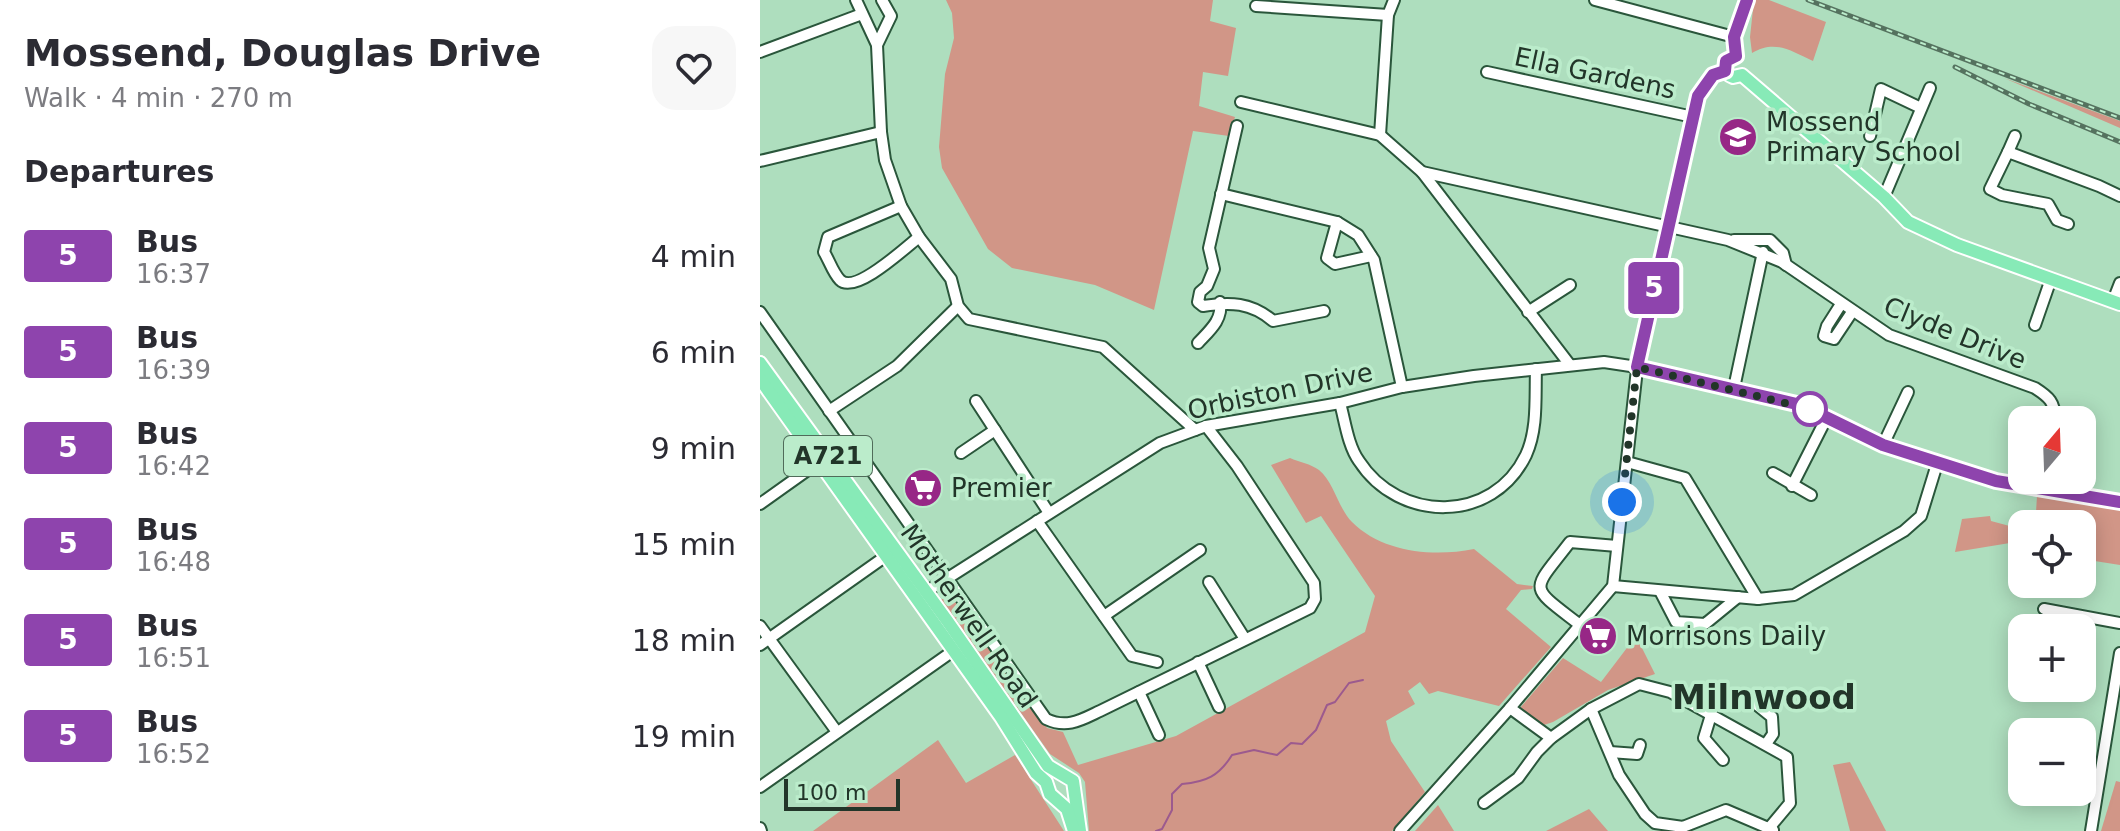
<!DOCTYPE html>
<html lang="en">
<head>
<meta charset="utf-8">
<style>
  :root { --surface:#fff; --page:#f7f7f7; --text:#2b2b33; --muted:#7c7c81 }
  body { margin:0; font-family:"DejaVu Sans",sans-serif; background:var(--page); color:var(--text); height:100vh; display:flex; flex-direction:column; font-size:30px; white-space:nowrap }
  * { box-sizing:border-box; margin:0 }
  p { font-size:26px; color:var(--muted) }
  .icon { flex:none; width:44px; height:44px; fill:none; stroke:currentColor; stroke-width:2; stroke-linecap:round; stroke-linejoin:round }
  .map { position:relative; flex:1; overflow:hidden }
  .sheet { display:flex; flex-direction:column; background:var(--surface); width:760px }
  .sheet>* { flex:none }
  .badge { padding:0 16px; border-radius:6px; font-size:28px; line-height:52px }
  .needle { width:52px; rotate:19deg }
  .tools { position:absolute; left:1248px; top:406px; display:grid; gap:16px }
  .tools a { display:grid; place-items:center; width:88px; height:88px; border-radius:16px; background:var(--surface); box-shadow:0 4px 20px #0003; font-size:40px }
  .scale { position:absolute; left:24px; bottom:20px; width:116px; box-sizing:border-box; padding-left:8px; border:4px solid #223529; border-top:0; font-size:22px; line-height:28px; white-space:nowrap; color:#223529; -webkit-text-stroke:6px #bbeccb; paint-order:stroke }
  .you { position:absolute; width:40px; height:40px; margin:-20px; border:6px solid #fff; border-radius:50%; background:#1a73e8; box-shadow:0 0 0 12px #1a73e833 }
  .map>.badge { position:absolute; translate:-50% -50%; box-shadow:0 0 0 4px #fff }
  h2 { padding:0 24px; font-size:30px; line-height:72px }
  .round { display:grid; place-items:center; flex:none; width:84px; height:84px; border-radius:24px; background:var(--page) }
  .headline { display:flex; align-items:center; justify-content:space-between; height:136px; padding:0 24px }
  h1 { font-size:38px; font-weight:600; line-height:60px }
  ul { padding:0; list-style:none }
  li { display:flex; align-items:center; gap:24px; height:96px; padding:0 24px }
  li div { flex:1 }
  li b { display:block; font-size:30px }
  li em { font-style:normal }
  li .badge { min-width:88px; font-weight:700; text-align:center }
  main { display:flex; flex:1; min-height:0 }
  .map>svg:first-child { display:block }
</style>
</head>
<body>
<main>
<section class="sheet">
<div class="headline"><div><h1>Mossend, Douglas Drive</h1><p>Walk · 4 min · 270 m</p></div><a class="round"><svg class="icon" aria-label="heart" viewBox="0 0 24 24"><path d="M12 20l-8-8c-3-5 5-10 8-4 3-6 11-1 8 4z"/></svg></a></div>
<h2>Departures</h2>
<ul>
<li><span class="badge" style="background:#8e44ad;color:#fff">5</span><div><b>Bus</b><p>16:37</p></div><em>4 min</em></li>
<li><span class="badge" style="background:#8e44ad;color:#fff">5</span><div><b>Bus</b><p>16:39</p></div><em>6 min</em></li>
<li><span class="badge" style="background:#8e44ad;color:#fff">5</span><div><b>Bus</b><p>16:42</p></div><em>9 min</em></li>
<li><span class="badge" style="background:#8e44ad;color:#fff">5</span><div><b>Bus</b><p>16:48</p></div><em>15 min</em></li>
<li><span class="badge" style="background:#8e44ad;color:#fff">5</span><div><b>Bus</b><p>16:51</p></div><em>18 min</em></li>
<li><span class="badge" style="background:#8e44ad;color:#fff">5</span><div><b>Bus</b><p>16:52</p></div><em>19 min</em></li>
</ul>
</section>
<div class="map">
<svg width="1360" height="831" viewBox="0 0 1360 831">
  <rect width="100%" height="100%" fill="#aedebe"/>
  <!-- green -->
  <g fill="#d19687">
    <polygon points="186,0 453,0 450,21 476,28 468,76 443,72 439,106 475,117 469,136 433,131 394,310 335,285 252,268 228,249 182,168 179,147 185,74 194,38 192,13"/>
    <path d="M994,0h15l57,22 -13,39c-22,-10 -38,-22 -61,-8l-2,-16z"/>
    <polygon points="1244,78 1360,121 1360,128"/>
    <path d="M530,458c9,4 21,6 29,12 15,12 19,38 33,52 31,31 82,35 122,27l43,35 16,2 -1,3 -11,1 -15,19 45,38 -52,59 -61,-15 -9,3 -9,-12 -12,9 7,13 -29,17 5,20 34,51 -33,39h-303l-4,-49 -6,-9 -29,-19 -109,-154 11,-9 95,137 16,4 15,33 98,-29 189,-104 10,-36 -54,-80 -15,7 -35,-58z"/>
    <polygon points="1277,496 1360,509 1360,565 1322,559 1322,524 1262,524 1262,541 1195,552 1202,519 1230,516 1231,521 1257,528 1259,523 1271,523 1276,512"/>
    <polygon points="876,636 895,674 848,690 793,722 784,725 760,708 803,658 841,682"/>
    <polygon points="178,740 206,783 255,755 304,831 53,831"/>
    <polygon points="1090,762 1126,831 1090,831 1073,765"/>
    <polygon points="1356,781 1360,782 1360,831 1341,831"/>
    <polygon points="678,805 694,831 655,831"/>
    <polygon points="829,809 848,831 786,831"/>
  </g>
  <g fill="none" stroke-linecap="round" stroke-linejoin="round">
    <!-- stream -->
    <path stroke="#9c5a8e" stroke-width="2" d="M396,831l6,-2 10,-19v-16l10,-10c24,-2 37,-8 50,-29l22,-5 23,5 14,-12 11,1 14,-14 11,-25 8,-3 14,-19 14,-3"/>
    <defs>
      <g id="minor">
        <polyline points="96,0 117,45 121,132 125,160 141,206 159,237 191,279 198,306 209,319 343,347 435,430"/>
        <polyline points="835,0 974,37"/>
        <polyline points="496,6 628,15"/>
        <polyline points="117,45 131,16 122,0"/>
        <polyline points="0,52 102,14"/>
        <polyline points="727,72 933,117"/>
        <path d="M481,102l139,33 42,37 306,68 54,22 107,73 146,53c14,9 20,14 20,32"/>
        <path d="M477,126l-28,122 5,21 -7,17 -7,6 -2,10 5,4c27,-4 48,-4 70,15l51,-10"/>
        <polyline points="620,135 628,15 634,0"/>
        <polyline points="1110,136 1121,89 1161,108"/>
        <polyline points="1248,152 1255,136"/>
        <polyline points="0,161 121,132"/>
        <polyline points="662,172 810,365"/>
        <polyline points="461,194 577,222 598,235 614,260 642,387"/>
        <polyline points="1124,197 1170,88"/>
        <path d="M141,206l-73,31 -4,15c5,8 9,21 16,28 15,15 65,-32 79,-43"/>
        <polyline points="577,222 567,258 575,264 611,256"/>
        <polyline points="1308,224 1297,220 1288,204 1242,195 1230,189 1248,152 1339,186 1360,196"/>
        <polyline points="974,240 1010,240 1023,253 1026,265"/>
        <polyline points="1353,301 1360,283"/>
        <polyline points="1081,304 1067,326 1064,336 1074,339 1092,312"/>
        <path d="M0,312l286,407c21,10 35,1 54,-8l210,-103 5,-9 -1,-16 -77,-117 -31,-40"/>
        <polyline points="768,312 810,285"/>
        <polyline points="1275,325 1291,279"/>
        <path d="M438,343c11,-12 25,-23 22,-41"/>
        <polyline points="974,388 1003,252"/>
        <polyline points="216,401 289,513"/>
        <path d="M580,403c5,18 8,43 19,58 40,62 134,63 167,-6 12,-26 9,-58 10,-86"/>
        <polyline points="69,411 137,366 198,306"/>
        <polyline points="1123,445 1148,392"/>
        <polyline points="201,453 235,430"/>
        <polyline points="867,462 925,478 998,599"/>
        <polyline points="1013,473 1051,495"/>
        <polyline points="1032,486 1067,417"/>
        <polyline points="0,504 59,462"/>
        <polyline points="277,521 372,656 397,662"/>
        <polyline points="449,582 485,639"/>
        <polyline points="853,586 998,599 1034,595 1144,531 1161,516 1177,464"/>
        <polyline points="900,591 916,622 945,624 978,597"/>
        <polyline points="166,592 400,443 446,426 580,403 642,387 714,376 844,362 877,367 1041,405 1123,445 1236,481 1360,502"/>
        <polyline points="1284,609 1360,623"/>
        <polyline points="344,616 440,550"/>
        <path d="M820,625c-53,-41 -49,-32 -10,-83l47,4"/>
        <polyline points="0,626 77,732"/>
        <polyline points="0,645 126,556"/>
        <polyline points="438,662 459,707"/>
        <polyline points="379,692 399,735"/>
        <polyline points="986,696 1012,717 1013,734 1006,744"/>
        <polyline points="750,708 791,738"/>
        <polyline points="831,709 859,775 885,814 895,823 923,827 966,810 1013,830"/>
        <polyline points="951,715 944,738 963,760"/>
        <polyline points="850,752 877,754 880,745"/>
        <polyline points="0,787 193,651"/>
        <polyline points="724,803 758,778 777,752 791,738 831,709 879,684 910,692 1027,757 1030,803 1010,827"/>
        <polyline points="0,828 1,831"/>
        <polyline points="640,831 750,708 853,586 878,360 938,96 953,75 965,71"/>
        <polyline points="1331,831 1360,653"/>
      </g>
      <g id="major">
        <path d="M976,56l-10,5c-3,7 -1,13 7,16l9,-2 142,122 24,25 49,23 163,59"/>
        <polyline points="976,56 974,37 987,0"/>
        <polyline points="0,363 188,622 288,766 313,781 320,831"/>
        <polyline points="0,379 241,717 276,773 286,782 290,794 307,809 314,831"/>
      </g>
    </defs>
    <!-- minor casing -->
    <use href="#minor" stroke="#2a563b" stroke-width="14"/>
    <!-- major casing -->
    <use href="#major" stroke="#fff" stroke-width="16"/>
    <!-- minor -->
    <use href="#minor" stroke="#fff" stroke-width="10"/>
    <!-- major -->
    <use href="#major" stroke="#87eab7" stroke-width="12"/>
    <defs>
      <g id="rail">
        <polyline points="1048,0 1360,118"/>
        <polyline points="1195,67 1269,104 1360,142"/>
      </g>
    </defs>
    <!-- rail casing -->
    <use href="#rail" stroke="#55725f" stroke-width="5"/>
    <!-- rail -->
    <use href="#rail" stroke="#bbeccb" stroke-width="2" stroke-dasharray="6" stroke-linecap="butt"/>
  </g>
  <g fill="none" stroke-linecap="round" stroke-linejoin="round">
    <defs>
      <polyline id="line" points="987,0 974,37 976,56 966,61 965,71 953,75 938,96 877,367 1041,405 1123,445 1236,481 1360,502"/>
    </defs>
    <!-- line casing -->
    <use href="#line" stroke="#fff" stroke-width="18"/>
    <!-- line -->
    <use href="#line" stroke="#8e44ad" stroke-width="12"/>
    <!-- walk -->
    <polyline stroke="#223529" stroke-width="8" stroke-dasharray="0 14.4" points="862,502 877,367 1050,409"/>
  </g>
  <!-- icons -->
  <defs>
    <symbol id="school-disc" viewBox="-11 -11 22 22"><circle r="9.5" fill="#972786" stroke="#bbeccb"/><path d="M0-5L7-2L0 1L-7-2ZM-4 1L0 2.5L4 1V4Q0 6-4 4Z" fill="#fff"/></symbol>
    <symbol id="supermarket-disc" viewBox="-11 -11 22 22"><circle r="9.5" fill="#972786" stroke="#bbeccb"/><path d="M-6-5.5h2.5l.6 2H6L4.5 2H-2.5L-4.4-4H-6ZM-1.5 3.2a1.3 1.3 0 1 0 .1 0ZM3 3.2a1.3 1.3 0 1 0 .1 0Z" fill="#fff"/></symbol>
  </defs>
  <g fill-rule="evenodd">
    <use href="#school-disc" x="956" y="115" width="44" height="44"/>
    <use href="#supermarket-disc" x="141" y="466" width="44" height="44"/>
    <use href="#supermarket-disc" x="816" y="614" width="44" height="44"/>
  </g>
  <!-- markers -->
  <circle fill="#fff" stroke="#8e44ad" stroke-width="4" cx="1050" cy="409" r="16"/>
  <g text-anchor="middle" stroke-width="7" stroke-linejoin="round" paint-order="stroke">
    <!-- shield labels -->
    <rect fill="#bbeccb" stroke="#506c5a" stroke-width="2" x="24" y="436" width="88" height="40" rx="6"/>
    <g font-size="24" font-weight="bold" fill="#223529">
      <text x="68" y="464">A721</text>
    </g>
    <!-- street labels -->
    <g font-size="26" fill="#223529" stroke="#bbeccb">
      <text transform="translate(835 73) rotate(12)" y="9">Ella Gardens</text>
      <text transform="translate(1195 333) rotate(22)" y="9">Clyde Drive</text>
      <text transform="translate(520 391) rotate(-12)" y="9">Orbiston Drive</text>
      <text transform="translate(209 616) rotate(55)" y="9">Motherwell Road</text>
    </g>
    <!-- poi labels -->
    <g font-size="26" fill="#223529" stroke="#bbeccb" text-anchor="start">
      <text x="1006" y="131">Mossend<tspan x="1006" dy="30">Primary School</tspan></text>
      <text x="191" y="497">Premier</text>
      <text x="866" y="645">Morrisons Daily</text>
    </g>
    <!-- district labels -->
    <g font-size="34" font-weight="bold" fill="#223529" stroke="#bbeccb">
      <text x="1004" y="709">Milnwood</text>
    </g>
  </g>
</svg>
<div class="tools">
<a><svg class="needle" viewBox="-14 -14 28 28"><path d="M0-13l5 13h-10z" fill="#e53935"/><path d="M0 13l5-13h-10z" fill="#7c7c81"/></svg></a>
<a><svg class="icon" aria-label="locate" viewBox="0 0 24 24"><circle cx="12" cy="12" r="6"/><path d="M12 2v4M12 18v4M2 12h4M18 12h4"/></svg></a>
<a>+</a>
<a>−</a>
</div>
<div class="scale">100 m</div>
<div class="you" style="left:862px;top:502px"></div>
<b class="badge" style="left:894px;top:288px;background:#8e44ad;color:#fff">5</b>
</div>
</main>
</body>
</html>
